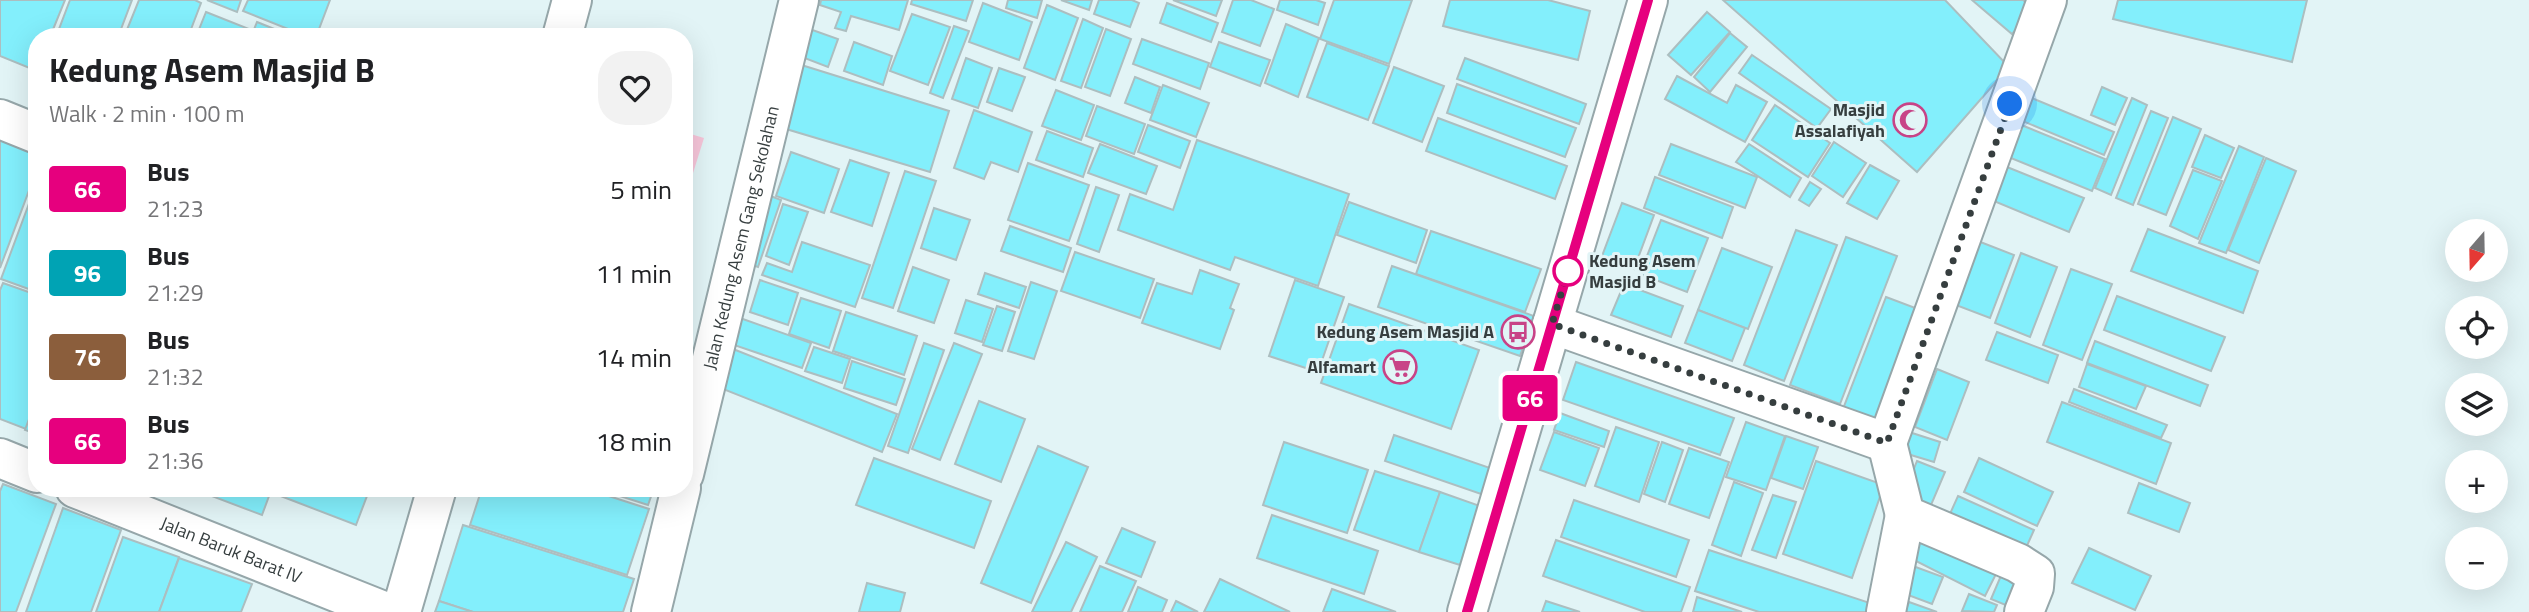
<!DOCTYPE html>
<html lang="en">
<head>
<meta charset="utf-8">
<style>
  :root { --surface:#fff; --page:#f2f2f2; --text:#202124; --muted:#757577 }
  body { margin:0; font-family:"Titillium Web",sans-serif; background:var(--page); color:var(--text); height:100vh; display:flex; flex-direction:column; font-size:26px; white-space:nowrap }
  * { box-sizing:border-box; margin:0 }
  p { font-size:23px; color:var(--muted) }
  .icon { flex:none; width:38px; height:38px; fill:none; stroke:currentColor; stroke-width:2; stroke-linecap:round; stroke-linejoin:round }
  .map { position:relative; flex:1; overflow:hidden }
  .sheet { position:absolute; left:28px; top:28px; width:665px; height:469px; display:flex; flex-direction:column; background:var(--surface); border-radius:28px; box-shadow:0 7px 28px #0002 }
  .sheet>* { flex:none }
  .badge { padding:0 14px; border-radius:5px; font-size:24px; line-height:46px }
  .needle { width:46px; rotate:200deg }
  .tools { position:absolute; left:2445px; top:219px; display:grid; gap:14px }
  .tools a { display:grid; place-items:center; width:63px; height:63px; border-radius:50%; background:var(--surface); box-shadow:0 7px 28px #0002; font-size:35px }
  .you { position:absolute; width:35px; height:35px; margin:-18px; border:5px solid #fff; border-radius:50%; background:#1a73e8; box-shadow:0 0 0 10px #1a73e833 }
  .map>.badge { position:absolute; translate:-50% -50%; box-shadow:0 0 0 4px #fff }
  .round { display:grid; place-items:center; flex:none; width:74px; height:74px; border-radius:28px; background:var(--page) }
  .summary { display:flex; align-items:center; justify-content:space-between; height:119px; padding:0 21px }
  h1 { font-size:33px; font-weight:700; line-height:52px }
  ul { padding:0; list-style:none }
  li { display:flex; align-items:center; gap:21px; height:84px; padding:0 21px }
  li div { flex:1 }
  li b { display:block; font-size:26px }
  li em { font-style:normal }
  li .badge { min-width:77px; font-weight:700; text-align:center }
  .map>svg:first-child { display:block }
</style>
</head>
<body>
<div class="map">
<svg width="2529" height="612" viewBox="0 0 2529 612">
  <rect width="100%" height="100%" fill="#e2f4f6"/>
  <!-- green -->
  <polygon fill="#f7c6da" points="684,132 704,138 684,202"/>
  <!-- building -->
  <g fill="#83effc" stroke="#acbec0" stroke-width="2">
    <polygon points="0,0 65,0 50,37 37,37 37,71 0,56"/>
    <polygon points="70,0 132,0 118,37 56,37"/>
    <polygon points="139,0 195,0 201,3 188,37 124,37"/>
    <polygon points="207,0 241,0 237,12"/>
    <polygon points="248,0 330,0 316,37 308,37 243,11"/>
    <polygon points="821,0 908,0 899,30 851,16 846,31 835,28 841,12 820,5"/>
    <polygon points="912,0 973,0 966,21 911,4"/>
    <polygon points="1008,0 1042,0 1037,18 1006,8"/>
    <polygon points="1061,0 1092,0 1089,10"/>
    <polygon points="1099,0 1132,0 1139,3 1130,27 1094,14"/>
    <polygon points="1173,0 1222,0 1216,16"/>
    <polygon points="1233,0 1251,0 1274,9 1260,46 1222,32"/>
    <polygon points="1280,0 1316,0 1325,3 1318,25 1277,10"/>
    <polygon points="1334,0 1412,0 1389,64 1320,39"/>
    <polygon points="1450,0 1548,0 1590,11 1578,60 1443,26"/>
    <polygon points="1723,0 1945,0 2009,67 1917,172"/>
    <polygon points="1972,0 2023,0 2034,9 2012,34"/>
    <polygon points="2118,0 2307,0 2292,62 2113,19"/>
    <polygon points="983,3 1032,22 1019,60 969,42"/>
    <polygon points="1167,3 1218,23 1211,42 1160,23"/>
    <polygon points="1047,5 1078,18 1055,80 1024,68"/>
    <polygon points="206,12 249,29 246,37 196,37"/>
    <polygon points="1707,12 1730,32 1691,75 1668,55"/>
    <polygon points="912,14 950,27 928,85 890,71"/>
    <polygon points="1083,19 1103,28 1081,88 1061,81"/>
    <polygon points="257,22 294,37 251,37"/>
    <polygon points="1286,24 1319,38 1298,97 1265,83"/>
    <polygon points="954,26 969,31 943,98 930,93"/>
    <polygon points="804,27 838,39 828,67 794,54"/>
    <polygon points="1106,29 1131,39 1110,96 1085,87"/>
    <polygon points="1730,33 1747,47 1710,92 1694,77"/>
    <polygon points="1142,39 1209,63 1200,89 1133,64"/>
    <polygon points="854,42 892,56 883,85 844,71"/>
    <polygon points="1219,42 1270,60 1260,86 1210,67"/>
    <polygon points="1327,43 1389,66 1368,120 1307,97"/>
    <polygon points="1752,55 1831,109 1817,128 1739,73"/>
    <polygon points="966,58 992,68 978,108 952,99"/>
    <polygon points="1465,58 1586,104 1579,124 1457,79"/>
    <polygon points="795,63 949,111 930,172 776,126"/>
    <polygon points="1394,67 1444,86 1422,142 1373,123"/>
    <polygon points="999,68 1025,77 1012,111 987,102"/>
    <polygon points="1677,76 1727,103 1736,85 1767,102 1745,142 1665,99"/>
    <polygon points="1135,77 1160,87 1151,113 1125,103"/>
    <polygon points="1457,84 1576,128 1565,157 1447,113"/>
    <polygon points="1163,85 1209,103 1196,137 1150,120"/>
    <polygon points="2102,87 2127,98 2115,125 2091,115"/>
    <polygon points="1056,90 1094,105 1081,140 1042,126"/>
    <polygon points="2022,94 2114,132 2104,155 2013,117"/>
    <polygon points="2132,98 2147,105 2111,195 2095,188"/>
    <polygon points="1775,105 1830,143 1808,177 1752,140"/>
    <polygon points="1097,106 1145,124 1134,154 1086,136"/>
    <polygon points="974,110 1032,132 1018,172 991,162 984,179 954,168"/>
    <polygon points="2151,111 2168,118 2133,205 2116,198"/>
    <polygon points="2173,117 2201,129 2166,215 2138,204"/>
    <polygon points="1438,118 1567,166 1555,199 1426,151"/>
    <polygon points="2009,120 2105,159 2092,191 1996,152"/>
    <polygon points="1148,125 1190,141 1180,168 1138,152"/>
    <polygon points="1047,131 1093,148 1083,177 1036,160"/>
    <polygon points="2205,135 2234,148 2221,178 2192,167"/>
    <polygon points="0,137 37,151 37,169 0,268"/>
    <polygon points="1197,140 1349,194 1318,286 1235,257 1230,270 1118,230 1130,194 1173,210"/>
    <polygon points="1834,142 1866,163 1843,197 1812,176"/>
    <polygon points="1100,144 1157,166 1146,194 1088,173"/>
    <polygon points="1671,144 1757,177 1745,208 1659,175"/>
    <polygon points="1749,144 1801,178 1790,197 1736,162"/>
    <polygon points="2239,146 2264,157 2226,253 2199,243"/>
    <polygon points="791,152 839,169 824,213 776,196"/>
    <polygon points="2266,158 2296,171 2259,263 2228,250"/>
    <polygon points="850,160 889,173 872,226 831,212"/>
    <polygon points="1028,163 1089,185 1069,241 1008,220"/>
    <polygon points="1870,165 1899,181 1877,219 1847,203"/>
    <polygon points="2002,165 2084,198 2069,232 1989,199"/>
    <polygon points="2193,170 2222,181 2198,239 2170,226"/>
    <polygon points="905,171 936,181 893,308 862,298"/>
    <polygon points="1655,177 1733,207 1722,238 1644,208"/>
    <polygon points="37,182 37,292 1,279"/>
    <polygon points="1810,182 1821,189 1809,206 1799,200"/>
    <polygon points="1096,187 1119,195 1099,252 1077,244"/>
    <polygon points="768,195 781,200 758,267 744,262"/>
    <polygon points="1349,202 1427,230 1416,263 1337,235"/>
    <polygon points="1622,203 1654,215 1634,269 1602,256"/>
    <polygon points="783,204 808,212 789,265 766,256"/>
    <polygon points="934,208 970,220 956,260 921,248"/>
    <polygon points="1661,220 1708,238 1687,292 1640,274"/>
    <polygon points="1010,226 1071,248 1063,272 1001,251"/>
    <polygon points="2148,229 2258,271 2243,313 2131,271"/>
    <polygon points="1796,230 1837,245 1784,381 1744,365"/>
    <polygon points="1431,231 1541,269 1525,312 1416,274"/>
    <polygon points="1965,236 2014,255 1990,318 1940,299"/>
    <polygon points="1846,237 1897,256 1840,404 1790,385"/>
    <polygon points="802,242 870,265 855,307 762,275 767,263 792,272"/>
    <polygon points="1722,248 1772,267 1748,329 1698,310"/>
    <polygon points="1075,252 1154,279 1140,318 1061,291"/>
    <polygon points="2021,253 2057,267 2030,337 1995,323"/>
    <polygon points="1392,266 1534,316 1520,356 1378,307"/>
    <polygon points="913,267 949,280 934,323 898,311"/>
    <polygon points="2071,269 2112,284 2082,360 2043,345"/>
    <polygon points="1200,270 1239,284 1230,308 1234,310 1220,349 1142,323 1157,283 1192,294"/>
    <polygon points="985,273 1026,287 1019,308 978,294"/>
    <polygon points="760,280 798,293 788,325 750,312"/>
    <polygon points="1295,280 1344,297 1318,372 1269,356"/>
    <polygon points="1031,282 1057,291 1034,359 1008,351"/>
    <polygon points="3,283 37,295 37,398 26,429 0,419 0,290"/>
    <polygon points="1624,284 1683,306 1671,337 1611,315"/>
    <polygon points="2117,296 2225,337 2211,371 2104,330"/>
    <polygon points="1886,297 1926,312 1883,425 1843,409"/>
    <polygon points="801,298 841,311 829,348 789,334"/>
    <polygon points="966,300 993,309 982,342 955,333"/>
    <polygon points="1349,304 1479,350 1451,429 1321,383"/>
    <polygon points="997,306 1015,312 1002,351 983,345"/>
    <polygon points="1698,310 1745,328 1732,361 1685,343"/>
    <polygon points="846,312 917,336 904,375 833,351"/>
    <polygon points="740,318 811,343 802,368 731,344"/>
    <polygon points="1997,332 2058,355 2048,383 1986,360"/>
    <polygon points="2095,341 2208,385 2200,406 2087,363"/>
    <polygon points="924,343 944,350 908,453 888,446"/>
    <polygon points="954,343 982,354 940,460 912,449"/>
    <polygon points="814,347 850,359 842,383 805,371"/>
    <polygon points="733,349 897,414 882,452 718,387"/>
    <polygon points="852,361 905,379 896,405 844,388"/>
    <polygon points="1576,362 1734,418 1720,455 1563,400"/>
    <polygon points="2087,364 2146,386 2136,409 2079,387"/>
    <polygon points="1937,369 1969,382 1947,440 1915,427"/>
    <polygon points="2074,389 2167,425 2161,438 2069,402"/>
    <polygon points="37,398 37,434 25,430"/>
    <polygon points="979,401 1025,419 1001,482 955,464"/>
    <polygon points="2062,402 2171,443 2156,484 2047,442"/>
    <polygon points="1560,413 1609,431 1604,447 1554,430"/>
    <polygon points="1746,422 1785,436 1766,490 1726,477"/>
    <polygon points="1616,427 1659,442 1639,502 1595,486"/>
    <polygon points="1554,432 1599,448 1585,486 1540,470"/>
    <polygon points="1909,432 1940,442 1934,462 1901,452"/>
    <polygon points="1394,435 1493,469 1484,495 1385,461"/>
    <polygon points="1786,436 1818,447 1803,489 1771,478"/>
    <polygon points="1284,442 1368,470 1347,533 1263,505"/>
    <polygon points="1662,442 1683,450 1665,502 1644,494"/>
    <polygon points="1038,446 1088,467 1031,603 981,583"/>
    <polygon points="1689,448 1729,462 1709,518 1669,504"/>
    <polygon points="874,458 991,501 974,548 856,505"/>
    <polygon points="1979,458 2053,492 2037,526 1964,492"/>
    <polygon points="1816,461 1884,485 1852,578 1783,554"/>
    <polygon points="1917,461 1945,472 1928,512 1901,501"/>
    <polygon points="1375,471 1440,492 1419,552 1354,530"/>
    <polygon points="1734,482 1763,493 1741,556 1712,545"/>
    <polygon points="2139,483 2190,503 2179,532 2128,513"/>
    <polygon points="3,484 56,504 16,612 0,612 0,491"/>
    <polygon points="202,488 272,488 262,515 201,492"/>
    <polygon points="274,488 370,488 356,525 273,493"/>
    <polygon points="482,488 584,488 649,509 627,575 470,525"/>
    <polygon points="595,488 654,488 648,505"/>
    <polygon points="1440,492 1480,506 1460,565 1419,552"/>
    <polygon points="1773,495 1796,502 1776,558 1752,550"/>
    <polygon points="1958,496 2034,530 2021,559 1945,525"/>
    <polygon points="1574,500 1689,540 1676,577 1561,537"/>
    <polygon points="63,508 121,530 91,612 26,612"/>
    <polygon points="1272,515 1378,551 1364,594 1257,558"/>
    <polygon points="463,525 634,579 623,612 473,612 439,601"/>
    <polygon points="1917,525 1999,568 1985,596 1908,557"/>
    <polygon points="1122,528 1155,542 1141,577 1106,563"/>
    <polygon points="123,537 179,557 159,612 96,612"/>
    <polygon points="1556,540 1690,587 1681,612 1645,612 1543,576"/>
    <polygon points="1066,542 1097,557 1071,612 1032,612"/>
    <polygon points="2089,548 2151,576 2135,610 2072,583"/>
    <polygon points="1709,550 1873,604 1870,612 1759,612 1695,591"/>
    <polygon points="179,558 252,584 241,612 159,612"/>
    <polygon points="1902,562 1943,577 1932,604 1892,589"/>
    <polygon points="1100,566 1136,581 1122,612 1080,612"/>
    <polygon points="2003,571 2019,577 2008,606 1991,599"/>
    <polygon points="1220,579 1290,612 1204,612"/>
    <polygon points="867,583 905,593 900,612 859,612"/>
    <polygon points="1138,587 1167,600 1162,612 1128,612"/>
    <polygon points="1332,589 1396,612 1323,612"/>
    <polygon points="1969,594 1997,605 1994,612 1962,611"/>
    <polygon points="1697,597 1742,612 1693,612"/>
    <polygon points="439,601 473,612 435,612"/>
    <polygon points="1176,601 1198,612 1171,612"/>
    <polygon points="1546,601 1580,612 1542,612"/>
    <polygon points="1909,602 1937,612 1905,612"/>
  </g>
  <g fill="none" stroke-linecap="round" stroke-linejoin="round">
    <defs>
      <g id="minor">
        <polyline points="562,37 572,0"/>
        <polyline points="0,119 37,134"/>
        <polyline points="1552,324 1887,443"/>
        <polyline points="1887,443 2047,0"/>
        <polyline points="1887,443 1905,515 2018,563 2035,574 2034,587 2024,612"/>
        <polyline points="0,458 37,473"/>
        <path id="s1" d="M684,474l115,-474"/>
        <path id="s2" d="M75,488l311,124"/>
        <polyline points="401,612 437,488"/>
        <polyline points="651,612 681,488"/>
        <polyline points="1467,612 1648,0"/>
        <polyline points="1886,612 1905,515"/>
      </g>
    </defs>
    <!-- minor casing -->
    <use href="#minor" stroke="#96a7aa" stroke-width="42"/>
    <!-- minor -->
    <use href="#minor" stroke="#fff" stroke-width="38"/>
  </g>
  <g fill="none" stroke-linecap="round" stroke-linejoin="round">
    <defs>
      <polyline id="line" points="1467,612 1648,0"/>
    </defs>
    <!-- line casing -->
    <use href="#line" stroke="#fff" stroke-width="16"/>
    <!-- line -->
    <use href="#line" stroke="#e6007e" stroke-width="10"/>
    <!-- walk -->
    <polyline stroke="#363e3f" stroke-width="7" stroke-dasharray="0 12.6" points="1568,271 1552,324 1887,443 2010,104"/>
  </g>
  <!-- icons -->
  <defs>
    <symbol id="mosque-ring" viewBox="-11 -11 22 22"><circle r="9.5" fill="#e2f4f6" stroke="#c84387" stroke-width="1.5"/><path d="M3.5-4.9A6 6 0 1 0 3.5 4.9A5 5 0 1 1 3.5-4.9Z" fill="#c84387"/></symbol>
    <symbol id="bus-ring" viewBox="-11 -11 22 22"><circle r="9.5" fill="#e2f4f6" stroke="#c84387" stroke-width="1.5"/><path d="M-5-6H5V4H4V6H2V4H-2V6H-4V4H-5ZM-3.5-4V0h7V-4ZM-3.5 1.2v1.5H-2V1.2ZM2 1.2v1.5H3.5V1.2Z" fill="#c84387"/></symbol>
    <symbol id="supermarket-ring" viewBox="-11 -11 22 22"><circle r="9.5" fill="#e2f4f6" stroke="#c84387" stroke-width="1.5"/><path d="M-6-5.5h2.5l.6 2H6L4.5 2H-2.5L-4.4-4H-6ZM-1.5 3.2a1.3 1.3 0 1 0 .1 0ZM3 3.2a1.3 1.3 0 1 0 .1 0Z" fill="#c84387"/></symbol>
  </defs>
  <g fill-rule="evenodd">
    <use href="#mosque-ring" x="1891" y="101" width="38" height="38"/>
    <use href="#bus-ring" x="1499" y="313" width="38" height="38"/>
    <use href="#supermarket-ring" x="1381" y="348" width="38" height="38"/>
  </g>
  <!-- markers -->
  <circle fill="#fff" stroke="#e6007e" stroke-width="3.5" cx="1568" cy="271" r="14"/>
  <g text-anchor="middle" stroke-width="6" stroke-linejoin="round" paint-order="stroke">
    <!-- poi labels -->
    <g font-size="18" font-weight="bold" fill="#363e3f" stroke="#e2f4f6" text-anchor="end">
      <text x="1885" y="116">Masjid<tspan x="1885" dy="21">Assalafiyah</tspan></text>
      <text x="1494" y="338">Kedung Asem Masjid A</text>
      <text x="1376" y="373">Alfamart</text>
    </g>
    <!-- street labels -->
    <g font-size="18" fill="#363e3f" stroke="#e2f4f6">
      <text dy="6" stroke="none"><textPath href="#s1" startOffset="243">Jalan Kedung Asem Gang Sekolahan</textPath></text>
      <text dy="6" stroke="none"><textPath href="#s2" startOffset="168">Jalan Baruk Barat IV</textPath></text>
    </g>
    <!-- stop labels -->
    <g font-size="18" font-weight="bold" fill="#363e3f" stroke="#e2f4f6" text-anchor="start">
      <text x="1589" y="267">Kedung Asem<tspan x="1589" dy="21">Masjid B</tspan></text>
    </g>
  </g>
</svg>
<div class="tools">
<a><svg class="needle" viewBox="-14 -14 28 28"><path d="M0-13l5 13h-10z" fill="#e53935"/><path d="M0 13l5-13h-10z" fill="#757577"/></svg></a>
<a><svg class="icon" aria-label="locate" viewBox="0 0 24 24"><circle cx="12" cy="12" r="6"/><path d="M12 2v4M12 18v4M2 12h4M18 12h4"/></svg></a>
<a><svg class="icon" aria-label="layers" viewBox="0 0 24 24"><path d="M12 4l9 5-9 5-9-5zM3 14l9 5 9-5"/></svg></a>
<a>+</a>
<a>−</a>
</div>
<div class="you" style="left:2010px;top:104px"></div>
<b class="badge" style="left:1530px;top:398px;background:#e6007e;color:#fff">66</b>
<section class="sheet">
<div class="summary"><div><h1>Kedung Asem Masjid B</h1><p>Walk · 2 min · 100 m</p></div><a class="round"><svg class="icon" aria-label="heart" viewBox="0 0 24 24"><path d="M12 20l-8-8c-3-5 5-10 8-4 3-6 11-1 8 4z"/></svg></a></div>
<ul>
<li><span class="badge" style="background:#e6007e;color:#fff">66</span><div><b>Bus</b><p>21:23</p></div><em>5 min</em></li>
<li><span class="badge" style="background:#00a3b4;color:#fff">96</span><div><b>Bus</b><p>21:29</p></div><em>11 min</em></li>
<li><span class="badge" style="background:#8b5e3c;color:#fff">76</span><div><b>Bus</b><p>21:32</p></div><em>14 min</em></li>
<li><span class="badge" style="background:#e6007e;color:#fff">66</span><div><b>Bus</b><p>21:36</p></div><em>18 min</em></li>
</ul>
</section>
</div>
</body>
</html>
